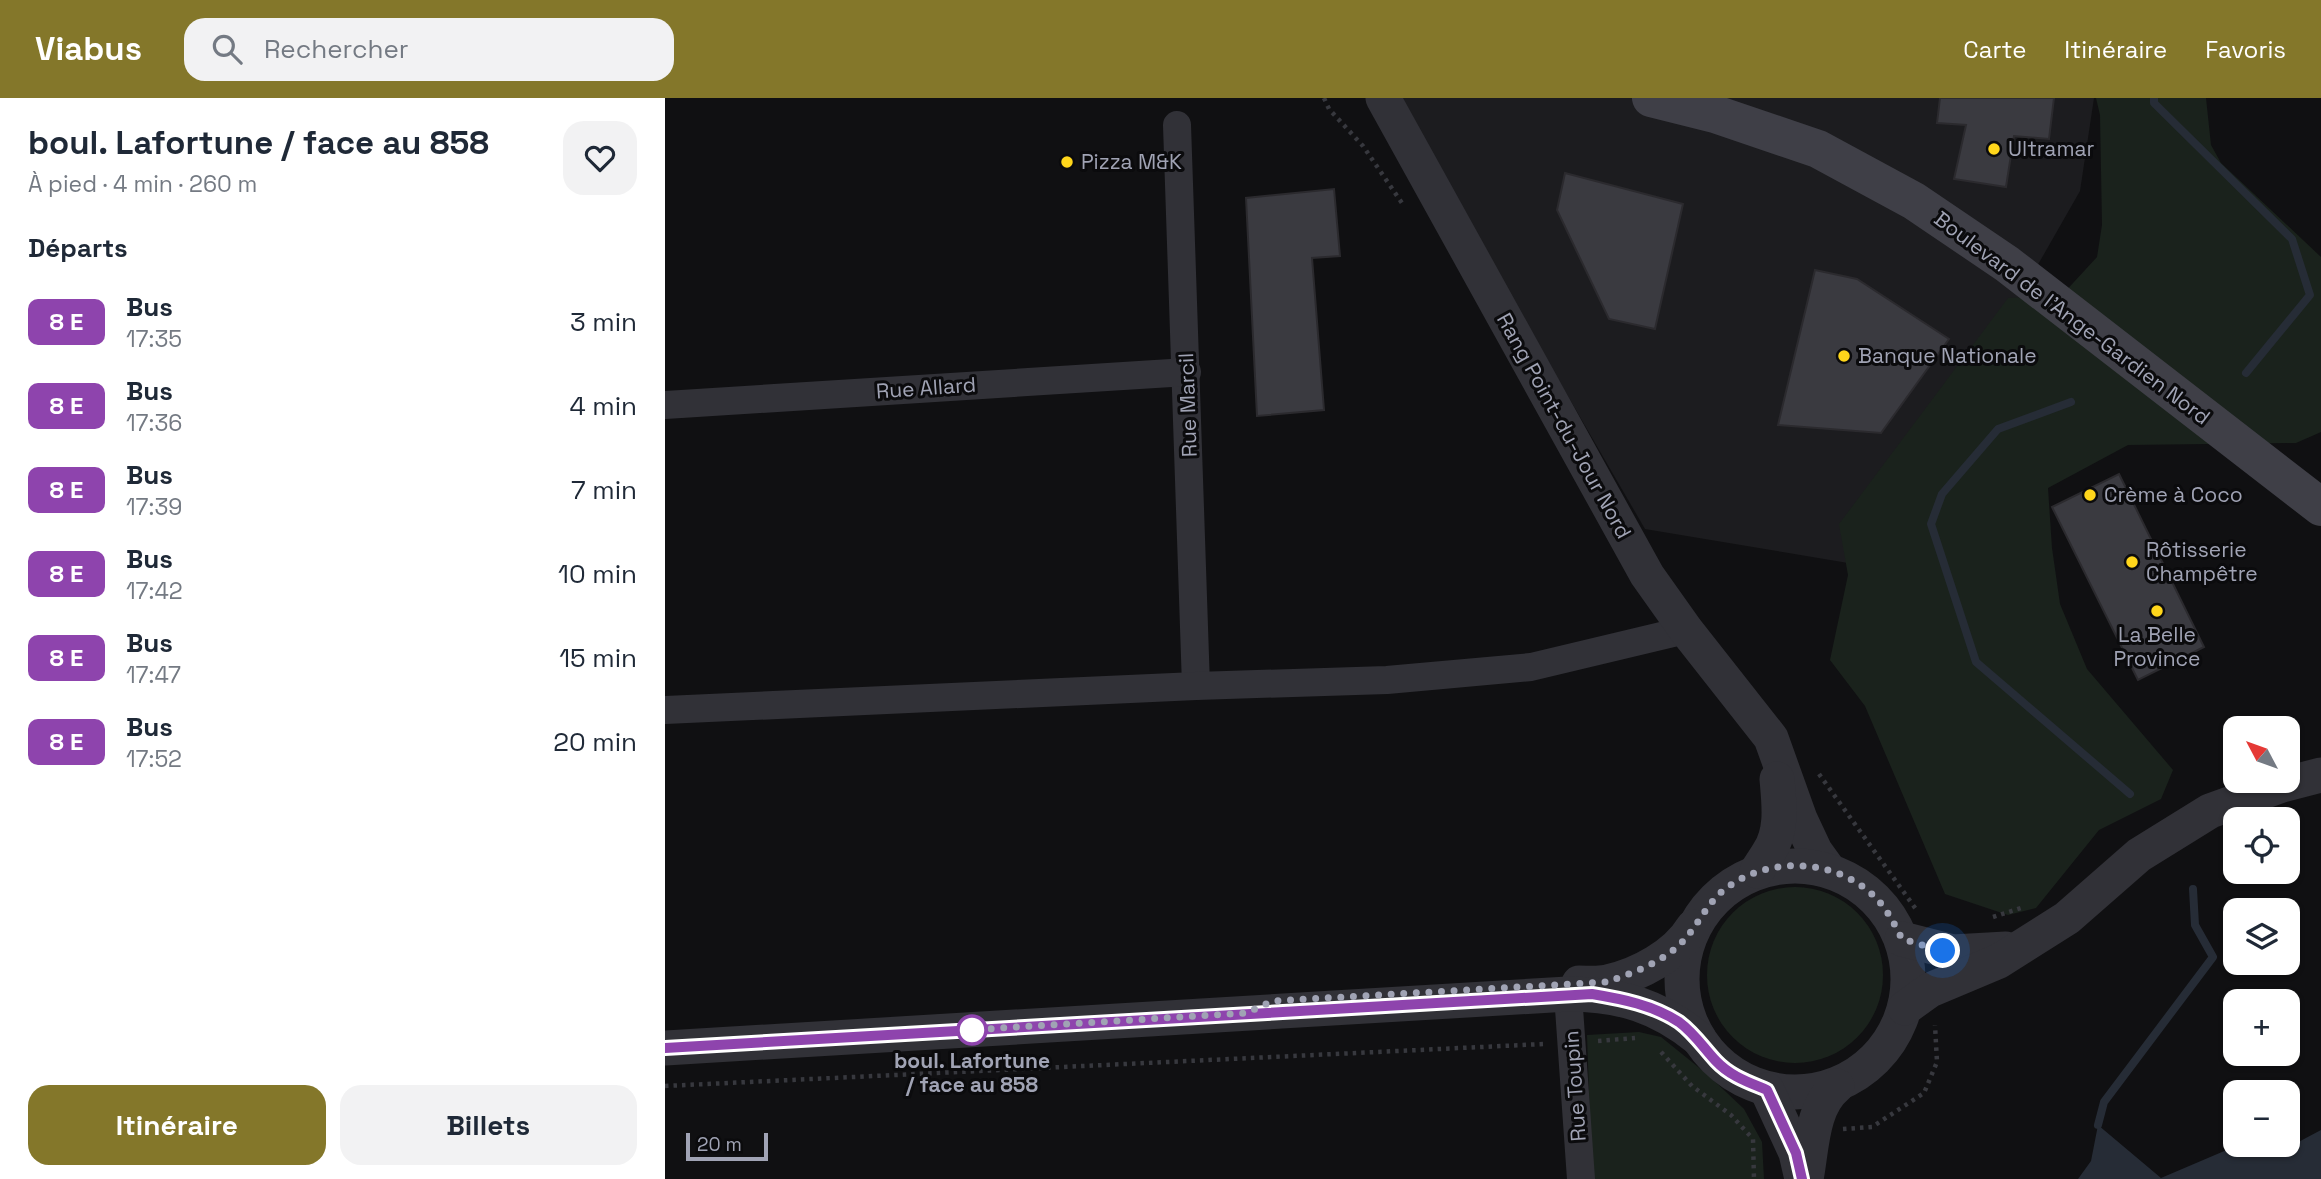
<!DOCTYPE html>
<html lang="fr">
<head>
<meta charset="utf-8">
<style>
  :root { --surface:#fff; --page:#f2f2f3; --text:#1f2937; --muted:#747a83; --accent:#84772a }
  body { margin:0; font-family:"Space Grotesk",sans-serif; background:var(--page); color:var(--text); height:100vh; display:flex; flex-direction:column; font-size:26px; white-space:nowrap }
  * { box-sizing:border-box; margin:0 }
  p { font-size:23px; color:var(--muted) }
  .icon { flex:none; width:38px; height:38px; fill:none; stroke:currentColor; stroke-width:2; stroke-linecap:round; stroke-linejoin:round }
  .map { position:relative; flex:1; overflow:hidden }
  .drawer { display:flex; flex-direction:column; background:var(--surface); width:665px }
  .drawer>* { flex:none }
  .badge { padding:0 14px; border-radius:10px; font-size:24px; line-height:46px }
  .needle { width:46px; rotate:311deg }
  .buttons { position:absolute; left:1558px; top:618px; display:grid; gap:14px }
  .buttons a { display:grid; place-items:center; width:77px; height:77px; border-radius:14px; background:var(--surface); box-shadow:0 2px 5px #0004; font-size:35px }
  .scale { position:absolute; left:21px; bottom:18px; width:82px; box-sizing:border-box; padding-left:7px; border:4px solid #a0a3b4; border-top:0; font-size:19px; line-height:24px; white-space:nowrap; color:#a0a3b4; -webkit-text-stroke:5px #0b0b0d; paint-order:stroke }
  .you { position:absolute; width:35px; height:35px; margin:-18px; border:5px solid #fff; border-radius:50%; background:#1a73e8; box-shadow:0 0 0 10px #1a73e833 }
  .map>.badge { position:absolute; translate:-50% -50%; box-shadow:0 0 0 4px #fff }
  h2 { padding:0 28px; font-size:26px; line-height:63px }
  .round { display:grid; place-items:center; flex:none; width:74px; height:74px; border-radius:21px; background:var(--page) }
  .summary { display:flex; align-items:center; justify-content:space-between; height:119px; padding:0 28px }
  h1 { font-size:33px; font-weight:600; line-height:52px }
  .cta { display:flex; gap:14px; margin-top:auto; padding:14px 28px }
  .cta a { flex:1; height:80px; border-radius:21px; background:var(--accent); color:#fff; font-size:28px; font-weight:600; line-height:80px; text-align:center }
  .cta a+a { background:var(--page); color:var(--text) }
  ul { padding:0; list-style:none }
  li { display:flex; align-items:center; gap:21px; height:84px; padding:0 28px }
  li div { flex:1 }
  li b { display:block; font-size:26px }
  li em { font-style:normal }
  li .badge { min-width:77px; font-weight:700; text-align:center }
  header { display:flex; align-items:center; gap:42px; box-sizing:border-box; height:98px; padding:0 35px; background:var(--accent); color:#fff }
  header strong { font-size:33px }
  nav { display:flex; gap:38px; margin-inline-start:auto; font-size:24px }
  .search { width:490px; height:63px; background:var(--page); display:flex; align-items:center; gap:18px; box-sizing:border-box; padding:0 24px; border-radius:21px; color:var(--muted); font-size:26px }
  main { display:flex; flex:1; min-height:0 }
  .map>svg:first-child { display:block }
</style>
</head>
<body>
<header>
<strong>Viabus</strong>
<div class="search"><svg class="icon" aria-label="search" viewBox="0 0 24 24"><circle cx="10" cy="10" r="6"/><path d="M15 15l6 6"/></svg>Rechercher</div>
<nav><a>Carte</a><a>Itinéraire</a><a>Favoris</a></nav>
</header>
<main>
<section class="drawer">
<div class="summary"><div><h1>boul. Lafortune / face au 858</h1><p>À pied · 4 min · 260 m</p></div><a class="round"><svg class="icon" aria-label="heart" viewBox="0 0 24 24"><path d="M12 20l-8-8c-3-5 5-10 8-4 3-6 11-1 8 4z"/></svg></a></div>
<h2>Départs</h2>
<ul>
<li><span class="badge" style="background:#8e44ad;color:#fff">8 E</span><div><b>Bus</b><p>17:35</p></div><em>3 min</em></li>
<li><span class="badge" style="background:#8e44ad;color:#fff">8 E</span><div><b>Bus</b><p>17:36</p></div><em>4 min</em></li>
<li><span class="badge" style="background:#8e44ad;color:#fff">8 E</span><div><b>Bus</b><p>17:39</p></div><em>7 min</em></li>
<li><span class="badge" style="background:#8e44ad;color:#fff">8 E</span><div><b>Bus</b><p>17:42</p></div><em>10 min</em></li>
<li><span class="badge" style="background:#8e44ad;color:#fff">8 E</span><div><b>Bus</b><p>17:47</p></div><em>15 min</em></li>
<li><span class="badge" style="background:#8e44ad;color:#fff">8 E</span><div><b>Bus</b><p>17:52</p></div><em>20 min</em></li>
</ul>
<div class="cta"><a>Itinéraire</a><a>Billets</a></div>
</section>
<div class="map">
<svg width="1656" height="1081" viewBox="0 0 1656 1081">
  <rect width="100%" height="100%" fill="#101012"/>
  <!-- built -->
  <polygon fill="#1c1c1f" points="730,0 1429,0 1415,93 1201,468 980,431"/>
  <!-- green -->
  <g fill="#1a221c">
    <polygon points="1431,0 1541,0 1546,47 1556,65 1656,159 1656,334 1631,345 1463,347 1383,390 1387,450 1395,506 1422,571 1508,672 1496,701 1434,732 1371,810 1343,817 1280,796 1200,608 1165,562 1183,477 1174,426 1343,200 1397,197 1432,159 1437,127 1435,17"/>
    <circle cx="1130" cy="877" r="88"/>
    <polygon points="974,934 996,939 1043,977 1079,1011 1097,1044 1099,1081 927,1081 922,937"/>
  </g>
  <!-- water -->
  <polygon fill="#262c36" points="1433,1027 1496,1080 1564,1051 1624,1049 1656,1032 1656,1081 1413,1081 1426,1063"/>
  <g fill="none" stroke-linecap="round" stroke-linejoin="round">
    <!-- stream -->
    <g stroke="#262c36" stroke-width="8">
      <polyline points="1489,0 1489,5 1627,141 1645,197 1581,275"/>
      <polyline points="1406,304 1333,331 1277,396 1266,426 1311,564 1465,696"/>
      <polyline points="1433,1027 1439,1004 1548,859 1530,827 1528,791"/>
    </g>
  </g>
  <!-- building -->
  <g fill="#3a3a40" stroke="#2b2a2e" stroke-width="2">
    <polygon points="1275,0 1389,0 1384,41 1349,38 1341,89 1289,81 1301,27 1272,25"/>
    <polygon points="900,75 1018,106 990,231 944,221 892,112"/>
    <polygon points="669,91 675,158 647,160 659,312 592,318 581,100"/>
    <polygon points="1150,172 1192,181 1284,241 1216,335 1113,327"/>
    <polygon points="1454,376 1539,549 1473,582 1387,409"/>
  </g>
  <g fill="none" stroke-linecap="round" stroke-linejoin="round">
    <!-- path -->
    <g stroke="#37383e" stroke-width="4.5" stroke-dasharray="3.5 5" stroke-linecap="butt">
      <polyline points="659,0 664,11 698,48 739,108"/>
      <polyline points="1154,676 1253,814"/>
      <polyline points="1328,819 1356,810"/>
      <polyline points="933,943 970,940"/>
      <polyline points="996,954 1027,988 1066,1017 1088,1041 1089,1081"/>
      <polyline points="0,988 879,946"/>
      <polyline points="1178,1031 1207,1029 1259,995 1272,964 1270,927"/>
    </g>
    <!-- minor -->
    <g stroke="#313137" stroke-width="28">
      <polyline points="512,27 531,588"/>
      <polyline points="0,307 522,274"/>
      <polyline points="0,612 531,588 722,582 866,569 1021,532"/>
      <polyline points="903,896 916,1081"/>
    </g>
    <!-- tertiary -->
    <g stroke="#313137" stroke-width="35">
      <polyline points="718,0 982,477 1021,532 1106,640 1135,721 1150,753 1163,771"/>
      <circle cx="1130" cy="881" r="113"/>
      <path d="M1092,773c4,-7 8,-12 12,-19 14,-22 10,-49 8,-73"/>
      <polyline points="1237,841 1288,854 1341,851"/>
      <path d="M914,885c9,0 19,1 28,-1 32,-7 69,-27 86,-55"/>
      <polyline points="1240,910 1265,892 1334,863 1402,820 1474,757 1545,713 1617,687 1656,677"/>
      <path d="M0,950l903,-54c52,0 91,12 131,45"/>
      <polyline points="1102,992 1131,1055 1137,1081"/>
      <path d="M1141,1081c6,-30 5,-72 31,-93"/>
    </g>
    <!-- secondary -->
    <polyline stroke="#3f3f47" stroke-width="38" points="986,0 1050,16 1153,51 1249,103 1342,166 1656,409"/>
  </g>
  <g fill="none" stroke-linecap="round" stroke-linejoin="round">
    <defs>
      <path id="line" d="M0,950l927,-54c30,5 61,11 87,28 15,11 24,25 37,39 14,15 32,21 51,29l29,63 6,26"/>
    </defs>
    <!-- line casing -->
    <use href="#line" stroke="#fff" stroke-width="16"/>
    <!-- line -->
    <use href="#line" stroke="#8e44ad" stroke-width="10"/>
    <!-- walk -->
    <path stroke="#a0a3b4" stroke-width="7" stroke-dasharray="0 12.6" d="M307,932h-3l277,-17 27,-12 334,-19c27,-10 58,-20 78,-43 14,-16 23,-37 40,-50 43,-33 108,-31 148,6 13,12 21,28 29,44l41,12"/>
  </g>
  <!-- markers -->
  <g fill="#ffd61b" stroke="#0b0b0d" stroke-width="2.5">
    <circle cx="1329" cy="51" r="7"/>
    <circle cx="402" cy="64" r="7"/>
    <circle cx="1179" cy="258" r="7"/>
    <circle cx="1425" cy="397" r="7"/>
    <circle cx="1467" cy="464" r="7"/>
    <circle cx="1492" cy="513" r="7"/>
  </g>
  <circle fill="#fff" stroke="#8e44ad" stroke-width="3.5" cx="307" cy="932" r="14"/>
  <g text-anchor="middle" stroke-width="6" stroke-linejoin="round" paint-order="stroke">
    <!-- poi labels -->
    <g font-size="21" fill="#a0a3b4" stroke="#0b0b0d" text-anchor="start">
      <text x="1343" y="58">Ultramar</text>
      <text x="416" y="71">Pizza M&amp;K</text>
      <text x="1193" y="265">Banque Nationale</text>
      <text x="1439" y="404">Crème à Coco</text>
      <text x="1481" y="459">Rôtisserie<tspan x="1481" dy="24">Champêtre</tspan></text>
      <text x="1492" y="544" text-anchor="middle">La Belle<tspan x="1492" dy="24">Province</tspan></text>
    </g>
    <!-- street labels -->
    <g font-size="21" fill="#a0a3b4" stroke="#0b0b0d">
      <text transform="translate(1407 220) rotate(37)" y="7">Boulevard de l'Ange-Gardien Nord</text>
      <text transform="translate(261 290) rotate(-4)" y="7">Rue Allard</text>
      <text transform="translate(523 307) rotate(-92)" y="7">Rue Marcil</text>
      <text transform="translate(899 328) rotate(61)" y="7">Rang Point-du-Jour Nord</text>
      <text transform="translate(910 988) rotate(-94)" y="7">Rue Toupin</text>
    </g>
    <!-- stop labels -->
    <g font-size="21" font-weight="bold" fill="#a0a3b4" stroke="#0b0b0d">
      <text x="307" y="970">boul. Lafortune<tspan x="307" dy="24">/ face au 858</tspan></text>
    </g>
  </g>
</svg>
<div class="buttons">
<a><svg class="needle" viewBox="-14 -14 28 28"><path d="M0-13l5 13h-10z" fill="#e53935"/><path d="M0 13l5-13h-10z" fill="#747a83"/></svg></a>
<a><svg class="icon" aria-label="locate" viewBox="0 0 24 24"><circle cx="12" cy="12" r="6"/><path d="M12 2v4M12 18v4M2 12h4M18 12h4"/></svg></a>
<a><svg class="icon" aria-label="layers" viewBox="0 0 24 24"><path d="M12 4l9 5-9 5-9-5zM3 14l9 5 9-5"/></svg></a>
<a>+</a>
<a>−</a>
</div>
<div class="scale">20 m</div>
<div class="you" style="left:1278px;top:853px"></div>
</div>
</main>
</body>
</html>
